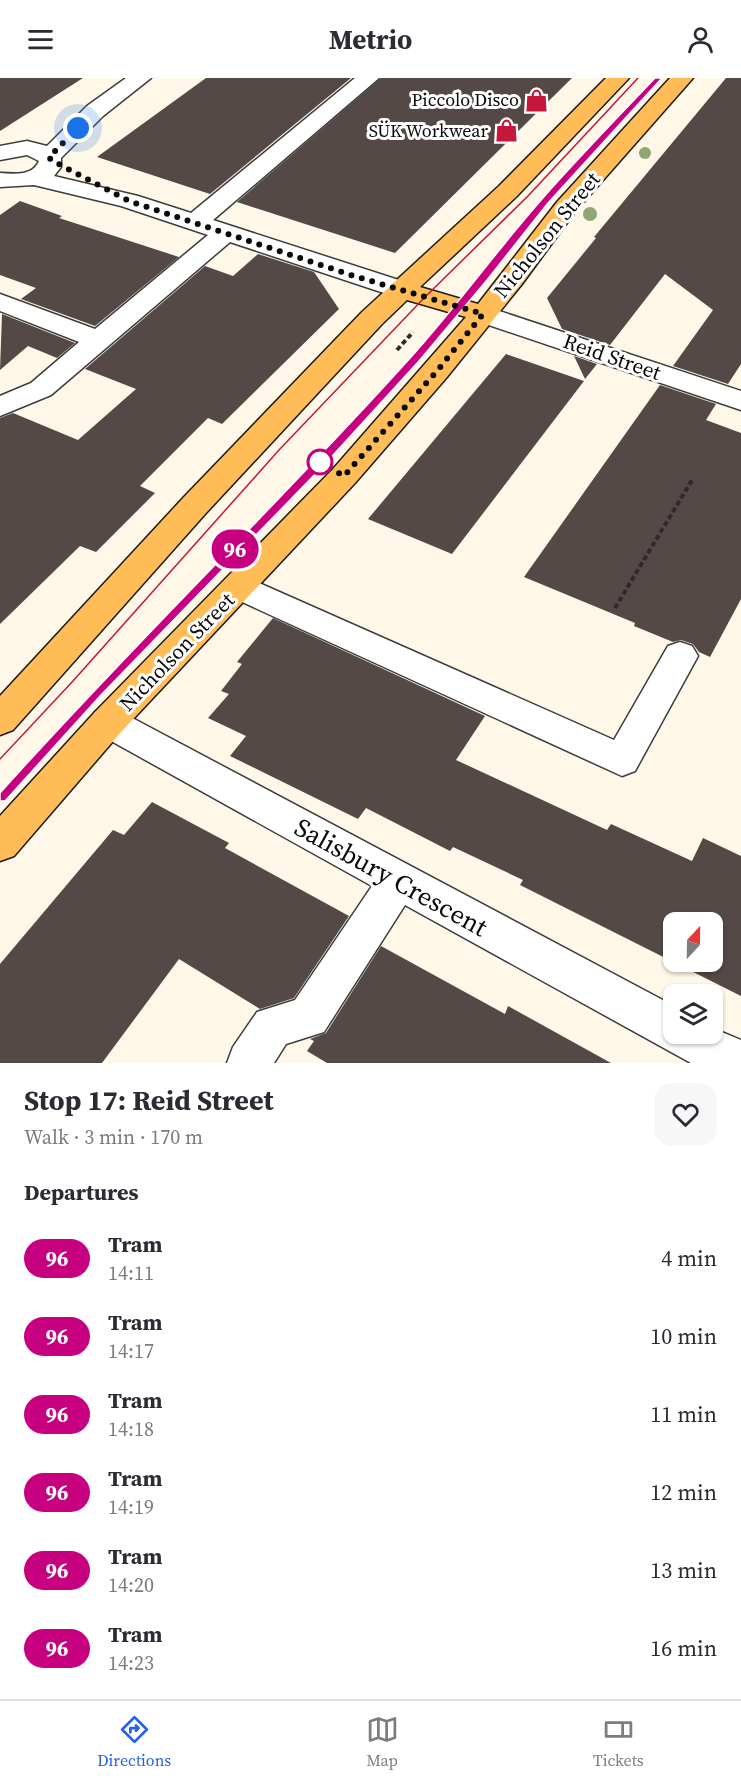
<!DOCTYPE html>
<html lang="en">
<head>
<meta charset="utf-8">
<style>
  :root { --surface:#fff; --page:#f7f7f7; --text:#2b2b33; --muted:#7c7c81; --line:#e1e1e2; --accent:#2563eb }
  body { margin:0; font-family:"Source Serif 4",serif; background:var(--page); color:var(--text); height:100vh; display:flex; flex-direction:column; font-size:22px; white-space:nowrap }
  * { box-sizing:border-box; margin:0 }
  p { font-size:20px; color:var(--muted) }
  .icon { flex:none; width:33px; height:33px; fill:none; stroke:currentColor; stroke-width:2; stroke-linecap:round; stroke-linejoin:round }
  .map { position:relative; height:985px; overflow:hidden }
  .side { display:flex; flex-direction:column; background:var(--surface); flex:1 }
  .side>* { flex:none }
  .badge { padding:0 12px; border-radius:20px; font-size:21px; line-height:39px }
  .needle { width:39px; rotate:22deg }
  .tools { position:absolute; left:663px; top:834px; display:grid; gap:12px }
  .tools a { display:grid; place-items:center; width:60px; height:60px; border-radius:12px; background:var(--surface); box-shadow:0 2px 4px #0004; font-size:30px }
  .you { position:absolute; width:30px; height:30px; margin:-15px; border:4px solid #fff; border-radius:50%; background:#1a73e8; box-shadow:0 0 0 9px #1a73e833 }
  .map>.badge { position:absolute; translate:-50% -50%; box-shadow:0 0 0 3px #fff }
  h2 { padding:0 24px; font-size:22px; line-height:54px }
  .round { display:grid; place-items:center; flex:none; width:63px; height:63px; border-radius:18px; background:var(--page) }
  .head { display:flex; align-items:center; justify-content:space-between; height:102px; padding:0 24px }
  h1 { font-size:28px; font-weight:700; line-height:45px }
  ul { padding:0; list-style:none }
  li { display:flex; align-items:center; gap:18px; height:78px; padding:0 24px }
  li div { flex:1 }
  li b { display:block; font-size:22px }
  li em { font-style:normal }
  li .badge { min-width:66px; font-weight:700; text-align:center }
  header { display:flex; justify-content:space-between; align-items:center; height:78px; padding:0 24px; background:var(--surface); font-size:27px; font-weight:700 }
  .menu { display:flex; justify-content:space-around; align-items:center; height:84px; border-top:2px solid var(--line); background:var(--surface); font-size:16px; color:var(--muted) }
  .menu a { display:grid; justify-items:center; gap:3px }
  .menu .selected { color:var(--accent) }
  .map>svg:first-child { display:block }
</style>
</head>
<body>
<header><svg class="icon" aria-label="menu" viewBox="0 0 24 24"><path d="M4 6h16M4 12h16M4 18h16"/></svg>Metrio<svg class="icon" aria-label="person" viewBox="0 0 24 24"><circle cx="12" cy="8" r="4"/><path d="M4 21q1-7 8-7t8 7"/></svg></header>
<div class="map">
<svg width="741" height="985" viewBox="0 0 741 985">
  <rect width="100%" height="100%" fill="#fff7e7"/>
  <!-- building -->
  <g fill="#544946" fill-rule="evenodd">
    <polygon points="0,0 83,0 0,53"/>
    <polygon points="206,0 351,0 210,116 97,79"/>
    <polygon points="381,0 572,0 395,175 237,124"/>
    <polygon points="726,0 741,0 741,286 728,306 673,288 713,232 665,196 610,267 562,251 547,220 596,160 594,159"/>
    <polygon points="20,123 62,138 59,140 179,179 95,248 21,221 36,210 0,197 0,137"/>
    <polygon points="258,176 314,194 339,231 222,346 208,340 140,408 155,415 96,474 80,468 0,546 0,340 13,335 78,362 136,311 85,291 205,188 233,198"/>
    <polygon points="2,236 75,265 57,280 28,268 0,292"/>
    <polygon points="506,276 584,303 452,476 368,441"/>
    <polygon points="574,278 597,286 585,301"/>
    <polygon points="660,307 716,326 706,342 741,355 741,521 710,579 699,574 693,566 681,562 673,564 634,548 635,545 524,499"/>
    <path d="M273,540l212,98 -29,44 151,70 4,-6 81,37 11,-23 38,18v140l-221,-111 3,-5 -70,-33 -3,4 -84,-43 -8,11 -128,-63 16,-20 -38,-18 21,-24 -8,-3 21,-27 -5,-2zM674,844h38v40h-38z"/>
    <polygon points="152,724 229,765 225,770 349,838 294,920 260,931 179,881 102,985 0,985 0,886 113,752 124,757"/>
    <polygon points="381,868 505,936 508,928 611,985 327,985 307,973 314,963 310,961 326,955"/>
  </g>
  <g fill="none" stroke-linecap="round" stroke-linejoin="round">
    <defs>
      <g id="minor">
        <path d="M126,0h25l-48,38 -42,42v9l-7,9 84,20 53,17 164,-135h24l-166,142 198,64 4,6 -4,6 -9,2 -9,-2 -163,-54 -179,153 -51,21v-20l31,-13 48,-41 -79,-31v-17l95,35 113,-94 -87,-29 -87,-21 -34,2v-14c14,1 33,3 39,-12l-12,-6 -27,5v-14l27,-5 20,5 40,-40z"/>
        <polygon points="484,228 741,313 741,332 474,242 471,236 474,230"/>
        <polygon points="241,497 614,662 668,568 680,564 692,568 698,578 635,693 622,698 229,518 224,509 229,500"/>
        <polygon points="108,629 121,634 674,928 674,956 712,956 712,950 741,962 741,985 691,985 405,827 324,954 286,966 274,985 227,985 233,969 257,934 295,922 372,808 95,654 90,644 95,634"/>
      </g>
      <polygon id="major" points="606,0 629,0 517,118 420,209 478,226 557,124 670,0 693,0 575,134 522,206 447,299 355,405 121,654 14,778 0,783 0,738 95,634 333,391 466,239 407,222 382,246 206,435 13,652 0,657 0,618 184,419 362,234 499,108"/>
    </defs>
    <!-- minor casing -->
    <use href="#minor" stroke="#3d3d3d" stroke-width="3"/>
    <!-- major casing -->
    <use href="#major" stroke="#1b1b1b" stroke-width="3"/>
    <!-- path -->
    <g stroke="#2c2c2c" stroke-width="4" stroke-dasharray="5 3" stroke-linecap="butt">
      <polyline points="397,272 413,254"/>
      <polyline points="615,530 692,402"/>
    </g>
    <!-- minor -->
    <use href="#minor" fill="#fff" fill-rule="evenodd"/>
    <!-- major -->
    <use href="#major" fill="#ffbc57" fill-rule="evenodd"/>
    <!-- tram -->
    <g stroke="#c5173a" stroke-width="1.5">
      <polyline points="0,681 73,603 279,372 425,219 528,118 638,0"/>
      <polyline points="0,719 364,337 431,262 559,107 658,0"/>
    </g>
  </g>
  <!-- trees -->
  <g fill="#8fa774">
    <circle cx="645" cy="75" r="6"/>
    <circle cx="590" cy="136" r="7"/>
  </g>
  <!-- line -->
  <path fill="#c6007e" stroke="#fff" stroke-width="1.5" d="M655,0h7l-114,125 -61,77 -68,81 -95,104 -223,230 -96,106h-5v-8c132,-148 277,-287 411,-436 46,-51 86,-107 131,-158 37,-42 76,-82 113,-121z"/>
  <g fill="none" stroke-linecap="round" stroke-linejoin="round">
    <!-- walk -->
    <polyline stroke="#0a0a0a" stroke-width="6" stroke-dasharray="0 10.8" points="78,50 49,79 51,82 129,123 354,198 483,236 437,293 344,398 320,384"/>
  </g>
  <!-- icons -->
  <defs>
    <symbol id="shop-bare" viewBox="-9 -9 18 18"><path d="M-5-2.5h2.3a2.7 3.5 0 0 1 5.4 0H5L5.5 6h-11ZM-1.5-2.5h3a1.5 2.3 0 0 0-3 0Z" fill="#c5173a" stroke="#fff" stroke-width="2.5" paint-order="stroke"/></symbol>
  </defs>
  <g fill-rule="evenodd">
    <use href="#shop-bare" x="520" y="6" width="33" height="33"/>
    <use href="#shop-bare" x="490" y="36" width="33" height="33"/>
  </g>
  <!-- markers -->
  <circle fill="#fff" stroke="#c6007e" stroke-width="3" cx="320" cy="384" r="12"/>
  <g text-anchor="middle" stroke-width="6" stroke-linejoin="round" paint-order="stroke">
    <!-- far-poi labels -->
    <g font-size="18" fill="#0a0a0a" stroke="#fff" text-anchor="end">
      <text x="519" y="28">Piccolo Disco</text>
      <text x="488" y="59">SÜK Workwear</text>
    </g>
    <!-- street labels -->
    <g font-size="21" fill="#0a0a0a" stroke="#fff">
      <text transform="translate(547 157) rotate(-51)" y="7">Nicholson Street</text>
      <text transform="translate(612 279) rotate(19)" y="7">Reid Street</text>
      <text transform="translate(177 574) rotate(-46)" y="7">Nicholson Street</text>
    </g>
    <!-- near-street labels -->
    <g font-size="26" fill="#0a0a0a" stroke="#fff">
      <text transform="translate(391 799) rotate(29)" y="9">Salisbury Crescent</text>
    </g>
  </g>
</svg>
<div class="tools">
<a><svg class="needle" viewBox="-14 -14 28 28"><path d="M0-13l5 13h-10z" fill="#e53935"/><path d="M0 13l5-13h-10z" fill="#7c7c81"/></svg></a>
<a><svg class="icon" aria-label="layers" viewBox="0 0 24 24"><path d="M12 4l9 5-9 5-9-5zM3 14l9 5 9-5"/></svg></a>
</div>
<div class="you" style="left:78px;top:50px"></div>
<b class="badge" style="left:235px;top:471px;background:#c6007e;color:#fff">96</b>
</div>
<section class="side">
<div class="head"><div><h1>Stop 17: Reid Street</h1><p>Walk · 3 min · 170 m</p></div><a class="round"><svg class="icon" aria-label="heart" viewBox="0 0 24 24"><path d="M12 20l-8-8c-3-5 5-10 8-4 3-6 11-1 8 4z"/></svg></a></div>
<h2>Departures</h2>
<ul>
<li><span class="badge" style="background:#c6007e;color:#fff">96</span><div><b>Tram</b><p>14:11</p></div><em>4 min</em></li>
<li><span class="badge" style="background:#c6007e;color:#fff">96</span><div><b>Tram</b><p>14:17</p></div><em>10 min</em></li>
<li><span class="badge" style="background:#c6007e;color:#fff">96</span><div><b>Tram</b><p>14:18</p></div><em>11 min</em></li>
<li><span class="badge" style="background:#c6007e;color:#fff">96</span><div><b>Tram</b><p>14:19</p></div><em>12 min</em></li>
<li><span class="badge" style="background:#c6007e;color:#fff">96</span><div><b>Tram</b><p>14:20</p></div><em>13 min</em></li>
<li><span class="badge" style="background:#c6007e;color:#fff">96</span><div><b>Tram</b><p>14:23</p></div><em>16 min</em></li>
</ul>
</section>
<nav class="menu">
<a class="selected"><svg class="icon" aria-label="directions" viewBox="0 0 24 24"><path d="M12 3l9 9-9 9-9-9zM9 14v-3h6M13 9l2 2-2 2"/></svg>Directions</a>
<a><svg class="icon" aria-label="map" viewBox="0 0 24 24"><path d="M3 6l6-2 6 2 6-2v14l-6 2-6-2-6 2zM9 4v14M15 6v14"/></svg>Map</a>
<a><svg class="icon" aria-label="tickets" viewBox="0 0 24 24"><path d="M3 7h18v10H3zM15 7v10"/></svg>Tickets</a>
</nav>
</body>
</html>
